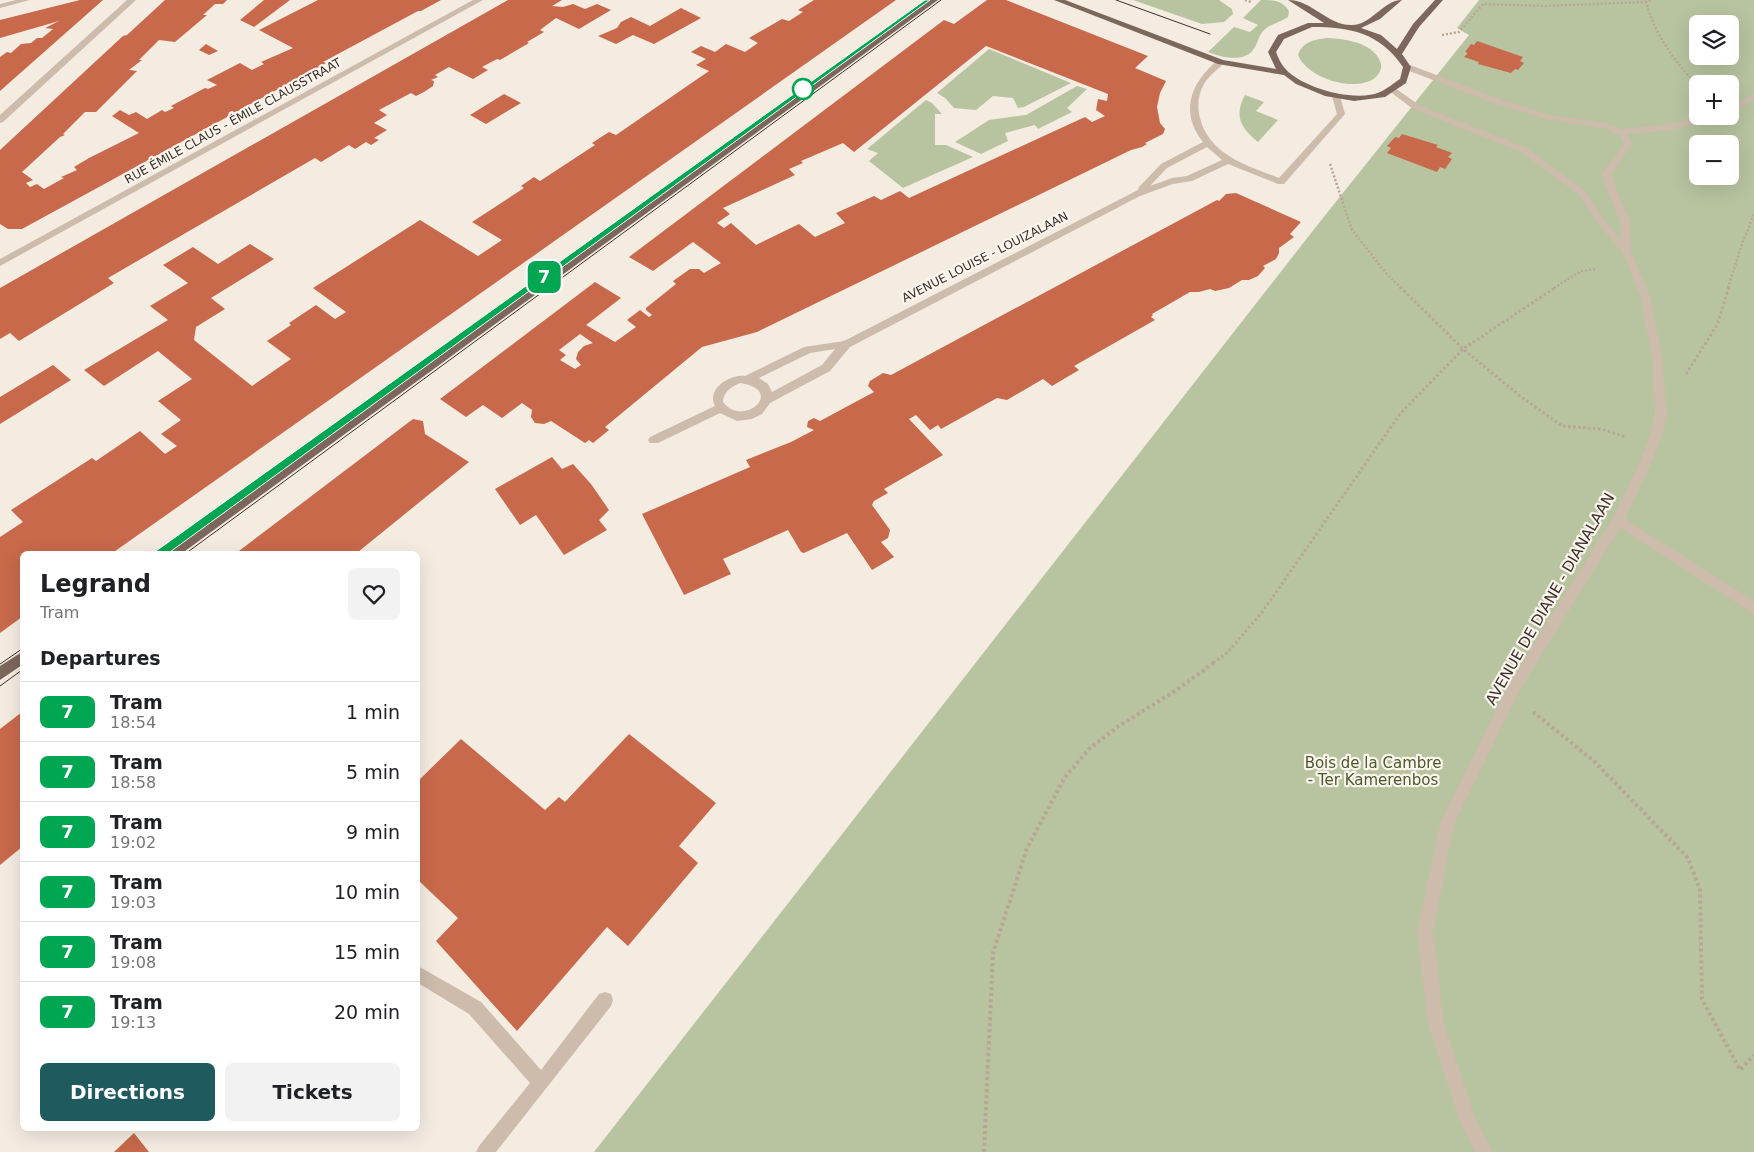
<!DOCTYPE html>
<html lang="en">
<head>
<meta charset="utf-8">
<style>
  :root { --surface:#fff; --page:#f2f2f2; --text:#202124; --muted:#757577; --line:#e0e0e0; --accent:#1f5a5e }
  body { margin:0; font-family:"DejaVu Sans",sans-serif; background:var(--page); color:var(--text); height:100vh; display:flex; flex-direction:column; font-size:19px; white-space:nowrap }
  * { box-sizing:border-box; margin:0 }
  p { font-size:16px; color:var(--muted) }
  .icon { flex:none; width:28px; height:28px; fill:none; stroke:currentColor; stroke-width:2; stroke-linecap:round; stroke-linejoin:round }
  .map { position:relative; flex:1; overflow:hidden }
  .details { position:absolute; left:20px; top:551px; width:400px; height:580px; display:flex; flex-direction:column; background:var(--surface); border-radius:8px; box-shadow:0 5px 20px #0002 }
  .details>* { flex:none }
  .badge { padding:0 10px; border-radius:8px; font-size:18px; line-height:32px }
  .controls { position:absolute; left:1689px; top:15px; display:grid; gap:10px }
  .controls a { display:grid; place-items:center; width:50px; height:50px; border-radius:8px; background:var(--surface); box-shadow:0 5px 20px #0002; font-size:25px }
  .map>.badge { position:absolute; translate:-50% -50%; box-shadow:0 0 0 2px #fff }
  h2 { padding:0 20px; font-size:19px; line-height:45px }
  .round { display:grid; place-items:center; flex:none; width:52px; height:52px; border-radius:8px; background:var(--page) }
  .overview { display:flex; align-items:center; justify-content:space-between; height:85px; padding:0 20px }
  h1 { font-size:24px; font-weight:600; line-height:38px }
  .action { display:flex; gap:10px; margin-top:auto; padding:10px 20px }
  .action a { flex:1; height:58px; border-radius:8px; background:var(--accent); color:#fff; font-size:20px; font-weight:600; line-height:58px; text-align:center }
  .action a+a { background:var(--page); color:var(--text) }
  ul { padding:0; list-style:none }
  li { display:flex; align-items:center; gap:15px; height:60px; padding:0 20px; border-top:1px solid var(--line) }
  li div { flex:1 }
  li b { display:block; font-size:19px }
  li em { font-style:normal }
  li .badge { min-width:55px; font-weight:700; text-align:center }
  .map>svg:first-child { display:block }
</style>
</head>
<body>
<div class="map">
<svg width="1754" height="1152" viewBox="0 0 1754 1152">
  <rect width="100%" height="100%" fill="#f4ebe1"/>
  <!-- green -->
  <g fill="#b8c4a0" fill-rule="evenodd">
    <polygon points="1133,0 1219,0 1232,9 1233,14 1224,22 1202,24"/>
    <path d="M1261,0c13,0 21,0 28,11l-1,6c-8,5 -17,7 -24,13 -6,6 -6,14 -11,20 -10,13 -33,7 -45,2l26,-25 16,5 8,-7 -15,-7z"/>
    <path d="M1479,0h275v1152h-1160l721,-924 154,-193 -12,-7zM1698,24h32v32h-32zM1698,84h32v32h-32zM1698,144h32v32h-32z"/>
    <path d="M1327,38c18,1 45,4 53,23 3,7 0,12 -5,17 -21,15 -68,0 -77,-23 5,-14 16,-15 29,-17z"/>
    <polygon points="989,49 1071,83 1024,107 1018,108 1013,98 993,96 976,110 954,108 945,98 937,93"/>
    <polygon points="1077,86 1087,89 1067,108 1072,112 1038,129 1035,125 1005,133 1008,141 981,154 955,142 989,120 1026,115"/>
    <path d="M1245,95l19,7 -8,9 22,9 -20,22c-18,-14 -24,-27 -13,-47z"/>
    <polygon points="926,100 932,103 942,114 935,114 935,145 946,145 973,157 903,188 869,161 878,153 867,149"/>
  </g>
  <!-- building -->
  <g fill="#c8694b" fill-rule="evenodd">
    <polygon points="80,0 103,0 0,91 0,57 7,52 11,53 21,44 31,43 37,38 42,38 53,29 45,28 59,21 0,38 0,20"/>
    <polygon points="165,0 227,0 223,4 215,4 203,15 207,15 175,42 159,40 139,60 142,60 129,70 137,71 96,112 85,112 63,134 65,135 60,137 22,172 33,180 26,183 30,187 37,184 44,189 64,178 61,177 77,170 74,167 89,158 139,133 112,116 120,110 129,115 136,112 147,119 162,110 165,112 174,108 171,106 205,88 208,89 217,85 207,80 240,63 252,70 264,64 261,62 293,48 259,30 318,0 441,0 421,11 418,11 323,62 326,63 22,229 8,229 0,224 0,150 123,36 127,35"/>
    <polygon points="264,0 290,0 254,27 240,20"/>
    <polygon points="508,0 562,0 552,6 563,7 573,4 585,9 597,4 611,10 579,29 556,18 540,30 544,32 527,42 529,43 500,60 497,59 482,67 488,70 473,79 449,67 435,75 438,77 431,80 434,81 433,86 424,92 416,96 411,93 379,110 387,115 374,123 387,130 374,138 379,140 371,145 366,142 355,149 349,145 321,162 315,158 108,278 114,283 19,341 10,333 0,339 0,288"/>
    <polygon points="814,0 896,0 111,554 22,554 22,617 0,633 0,537 23,522 11,510 92,458 96,461 140,431 165,454 177,446 161,434 181,420 158,401 192,379 158,351 104,386 84,370 168,320 150,306 188,283 163,265 193,247 218,264 250,244 274,259 211,298 225,309 196,327 194,340 252,386 291,359 267,341 291,325 289,323 316,305 335,319 346,312 313,288 420,220 478,256 502,240 472,222 524,188 521,186 534,177 540,181 595,145 592,143 609,132 616,135 709,71 696,65 706,59 691,52 701,46 715,52 726,44 745,52 758,43 749,38 782,19 789,21 803,12 798,10"/>
    <path d="M987,0h19l142,56 -13,12 31,13 -6,12 -3,14 3,16 5,6 -2,5 -18,9 2,1 -5,3 -11,3 -374,182 -55,15 -97,80 4,3 -16,13 -4,-3 -4,3 -34,-22 -7,3 -9,-1 -4,-6 1,-7 -10,-7 -20,15 -19,-13 -17,12 -26,-18 155,-117 26,16 -35,27 29,17 21,-15 -9,-7 13,-10 9,7 3,-2 -6,-5v-2l30,-24 -3,-3 17,-12h9l5,4 17,-10 -28,-21 -40,29 -24,-14 315,-237 10,4zM986,46l122,48 -1,7 -9,-2 -2,11 9,6 -13,6 -7,-5 -176,81 -9,-7 -19,9 -7,-4 -38,17 9,10 -30,14 -16,-13 -43,21 -25,-22 -7,5 -7,-5 13,-9 -7,-6 72,-33 -6,-6 14,-6 -2,-2 42,-18 11,9zM580,334l13,9 -9,3 -6,6 -2,7 5,6 -6,4 -15,-9 6,-5 -7,-5z"/>
    <polygon points="681,8 701,18 654,44 633,35 616,44 598,36 617,28 621,22 631,17 650,26"/>
    <polygon points="1477,41 1523,57 1520,61 1524,63 1518,70 1515,69 1511,73 1478,64 1479,62 1464,57 1468,53 1465,52 1471,44 1474,45"/>
    <polygon points="206,44 218,51 209,55 199,50"/>
    <polygon points="504,94 521,103 486,124 470,115"/>
    <polygon points="1402,134 1438,145 1436,147 1452,153 1448,157 1452,159 1445,169 1440,167 1437,172 1387,153 1391,148 1387,146 1395,137 1399,138"/>
    <polygon points="1236,193 1301,222 1290,234 1294,237 1279,248 1279,253 1276,259 1263,266 1265,268 1258,276 1249,280 1242,280 1229,288 1215,291 1210,289 1199,292 1190,292 1152,314 1153,315 1151,317 1155,320 1074,366 1079,370 1052,386 1043,379 1007,400 997,398 941,429 938,425 930,430 916,415 909,419 943,455 884,489 888,493 874,501 872,505 890,530 888,538 881,542 894,557 872,570 847,533 804,553 801,552 788,530 723,559 731,574 684,595 642,514 750,467 746,460 791,442 814,430 807,427 808,421 814,418 820,421 874,392 868,386 870,381 883,373 891,375 1217,200 1219,201 1226,194"/>
    <polygon points="53,365 71,380 0,424 0,397"/>
    <polygon points="413,419 423,421 425,434 469,462 358,552 360,554 235,554"/>
    <polygon points="552,457 562,469 573,464 591,484 609,510 599,520 607,530 564,555 536,515 520,525 495,489"/>
    <polygon points="22,712 22,847 0,865 0,729"/>
    <polygon points="629,734 716,803 679,846 698,863 628,946 607,927 517,1031 436,941 458,918 418,880 418,781 461,739 545,810 559,797 565,802"/>
    <polygon points="134,1133 149,1152 114,1152"/>
  </g>
  <g fill="none" stroke-linecap="round" stroke-linejoin="round">
    <!-- path-far2 -->
    <g stroke="#b9a596" stroke-width="2.5" stroke-dasharray="2 2" stroke-linecap="butt">
      <polyline points="1245,0 1251,2"/>
      <path d="M1646,1c7,31 29,62 52,84"/>
      <polyline points="1442,35 1459,32 1483,4 1544,6 1645,2 1652,0"/>
      <polyline points="1330,164 1352,230 1386,273 1401,288"/>
      <polyline points="1554,288 1581,271 1596,269"/>
      <polyline points="1728,288 1742,244 1754,214"/>
    </g>
    <!-- path-far1 -->
    <g stroke="#b9a596" stroke-width="3" stroke-dasharray="2.5 2.5" stroke-linecap="butt">
      <polyline points="1400,287 1463,349 1520,396 1562,426 1601,429 1626,437"/>
      <polyline points="1686,374 1717,325 1729,287"/>
      <polyline points="1213,663 1227,653 1263,611 1400,414 1463,349 1556,287"/>
    </g>
    <!-- path -->
    <g stroke="#b9a596" stroke-width="4" stroke-dasharray="3 3" stroke-linecap="butt">
      <polyline points="1533,712 1594,761 1688,858 1700,890 1702,999 1740,1070 1754,1055"/>
      <polyline points="984,1152 993,953 1027,848 1065,777 1090,748 1119,726 1175,691 1215,662"/>
    </g>
    <!-- minor -->
    <g fill="#cdbbac" fill-rule="evenodd">
      <polygon points="16,0 30,0 0,8 0,4"/>
      <polygon points="127,0 136,0 3,122 0,123 0,115"/>
      <polygon points="473,0 483,0 0,266 0,259"/>
      <path d="M1218,60l7,2c-7,8 -16,13 -21,22 -6,10 -7,23 -4,34 9,37 48,48 79,60l58,-64 -5,-18 4,-3 4,3 5,18 -61,70h-6l-50,-20 -36,17 -19,3 -33,12 -290,151 -20,24 -60,32 -8,11 -10,5 -15,2 -17,-8 -62,30h-8l-2,-3 2,-3 65,-31c-9,-17 15,-32 30,-30l59,-29 40,-6 294,-151 1,-3 22,-23 42,-22c-24,-30 -12,-60 15,-82zM1207,147l15,13 -35,16 -15,2 -22,8 17,-18zM835,349l-13,16 -50,27 -4,-8 -9,-6 51,-25zM740,383c47,7 3,46 -17,19 0,-10 8,-15 17,-19z"/>
      <polygon points="1404,65 1410,65 1502,100 1551,115 1605,123 1622,129 1672,124 1701,116 1716,116 1673,130 1627,134 1632,144 1612,173 1615,186 1630,221 1631,251 1650,296 1662,356 1667,414 1663,432 1653,459 1625,519 1754,601 1754,614 1620,528 1521,688 1454,824 1433,932 1444,1025 1475,1118 1493,1152 1475,1152 1460,1122 1428,1025 1417,932 1440,823 1511,680 1613,518 1641,459 1651,432 1655,414 1652,356 1640,296 1628,265 1622,252 1599,225 1578,194 1521,152 1413,109 1388,90 1395,88 1419,105 1527,148 1584,190 1605,221 1621,239 1620,221 1605,186 1602,173 1624,144 1618,134 1603,128 1550,120 1496,104 1404,69"/>
      <polygon points="1754,94 1754,100 1730,113 1730,107"/>
      <polygon points="418,966 481,1002 541,1070 599,994 605,992 611,994 613,1000 611,1006 496,1152 476,1152 479,1146 530,1083 469,1014 418,983"/>
    </g>
    <!-- major -->
    <g fill="#7d675c" fill-rule="evenodd">
      <polygon points="929,0 938,0 181,554 165,554 167,550"/>
      <path d="M1054,0h11l158,60 53,9 -8,-17 10,-17 30,-12h16l-36,-23c24,0 39,25 63,25 20,1 32,-25 51,-25l-22,19 -19,9 20,7 16,14 16,-25 22,-24h8l-24,27 -17,27 9,13 -5,16 -21,14 -31,4 -29,-5 -29,-12 -12,-9 -66,-11zM1312,27c39,0 68,6 91,40l-3,12c-6,4 -13,10 -20,13 -24,11 -81,-4 -97,-26 -3,-4 -5,-9 -7,-14l8,-13z"/>
      <polygon points="22,652 22,665 0,680 0,666"/>
    </g>
    <!-- tram -->
    <g stroke="#3b302b" stroke-width="1">
      <polyline points="1116,0 1210,34"/>
      <polyline points="160,554 927,0"/>
      <polyline points="185,554 941,0"/>
      <polyline points="0,664 22,649"/>
      <polyline points="0,686 22,670"/>
    </g>
  </g>
  <!-- line -->
  <polygon fill="#00a651" stroke="#fff" points="925,0 930,0 163,557 156,557 156,551"/>
  <!-- markers -->
  <circle fill="#fff" stroke="#00a651" stroke-width="2.5" cx="803" cy="89" r="10"/>
  <g text-anchor="middle" stroke-width="4.5" stroke-linejoin="round" paint-order="stroke">
    <!-- far-street labels -->
    <g font-size="12" fill="#3b302b" stroke="#fbf5ee">
      <text transform="translate(233 121) rotate(-29)" y="4">RUE ÉMILE CLAUS - ÉMILE CLAUSSTRAAT</text>
      <text transform="translate(985 257) rotate(-27)" y="4">AVENUE LOUISE - LOUIZALAAN</text>
    </g>
    <!-- street labels -->
    <g font-size="15" fill="#3b302b" stroke="#fbf5ee">
      <text transform="translate(1550 599) rotate(-60)" y="5">AVENUE DE DIANE - DIANALAAN</text>
    </g>
    <!-- park labels -->
    <g font-size="15" fill="#4a5a2e" stroke="#fbf5ee">
      <text x="1373" y="768">Bois de la Cambre<tspan x="1373" dy="17">- Ter Kamerenbos</tspan></text>
    </g>
  </g>
</svg>
<div class="controls">
<a><svg class="icon" aria-label="layers" viewBox="0 0 24 24"><path d="M12 4l9 5-9 5-9-5zM3 14l9 5 9-5"/></svg></a>
<a>+</a>
<a>−</a>
</div>
<b class="badge" style="left:544px;top:277px;background:#00a651;color:#fff">7</b>
<section class="details">
<div class="overview"><div><h1>Legrand</h1><p>Tram</p></div><a class="round"><svg class="icon" aria-label="heart" viewBox="0 0 24 24"><path d="M12 20l-8-8c-3-5 5-10 8-4 3-6 11-1 8 4z"/></svg></a></div>
<h2>Departures</h2>
<ul>
<li><span class="badge" style="background:#00a651;color:#fff">7</span><div><b>Tram</b><p>18:54</p></div><em>1 min</em></li>
<li><span class="badge" style="background:#00a651;color:#fff">7</span><div><b>Tram</b><p>18:58</p></div><em>5 min</em></li>
<li><span class="badge" style="background:#00a651;color:#fff">7</span><div><b>Tram</b><p>19:02</p></div><em>9 min</em></li>
<li><span class="badge" style="background:#00a651;color:#fff">7</span><div><b>Tram</b><p>19:03</p></div><em>10 min</em></li>
<li><span class="badge" style="background:#00a651;color:#fff">7</span><div><b>Tram</b><p>19:08</p></div><em>15 min</em></li>
<li><span class="badge" style="background:#00a651;color:#fff">7</span><div><b>Tram</b><p>19:13</p></div><em>20 min</em></li>
</ul>
<div class="action"><a>Directions</a><a>Tickets</a></div>
</section>
</div>
</body>
</html>
